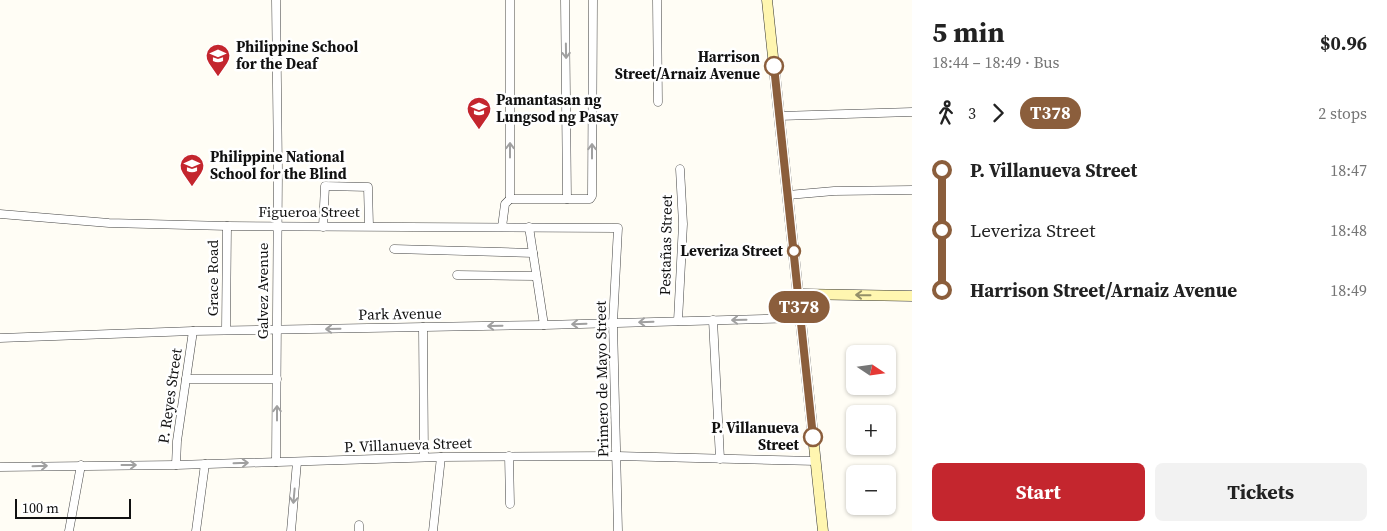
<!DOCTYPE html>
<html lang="en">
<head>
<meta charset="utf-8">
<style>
  :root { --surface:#fff; --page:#f2f2f2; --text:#222; --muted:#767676; --accent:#c4262e }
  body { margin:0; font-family:"Source Serif 4",serif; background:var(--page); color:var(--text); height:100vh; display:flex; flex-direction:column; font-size:19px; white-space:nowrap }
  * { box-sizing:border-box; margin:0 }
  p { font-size:16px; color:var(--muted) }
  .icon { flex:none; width:28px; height:28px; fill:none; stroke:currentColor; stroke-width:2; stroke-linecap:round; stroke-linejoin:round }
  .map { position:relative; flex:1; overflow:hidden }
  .drawer { display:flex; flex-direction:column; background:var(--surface); width:475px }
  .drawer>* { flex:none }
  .badge { padding:0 10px; border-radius:16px; font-size:18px; line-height:32px }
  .needle { width:32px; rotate:103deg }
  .tools { position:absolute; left:846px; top:345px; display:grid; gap:10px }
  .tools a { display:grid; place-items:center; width:50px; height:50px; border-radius:8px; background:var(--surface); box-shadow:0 1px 4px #0004; font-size:25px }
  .scale { position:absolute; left:15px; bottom:12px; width:116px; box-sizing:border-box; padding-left:5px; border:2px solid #111; border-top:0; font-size:14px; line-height:18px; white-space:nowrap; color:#111; -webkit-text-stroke:4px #fff; paint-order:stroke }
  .map>.badge { position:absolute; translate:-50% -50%; box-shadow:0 0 0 2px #fff }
  .legs { display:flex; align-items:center; gap:8px; height:55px; padding:0 20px; font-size:16px }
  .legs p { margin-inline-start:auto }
  .headline { display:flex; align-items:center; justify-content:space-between; height:85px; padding:0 20px }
  h1 { font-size:28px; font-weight:700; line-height:38px }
  .cta { display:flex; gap:10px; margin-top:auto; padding:10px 20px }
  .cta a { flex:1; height:58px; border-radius:8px; background:var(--accent); color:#fff; font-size:20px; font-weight:700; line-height:58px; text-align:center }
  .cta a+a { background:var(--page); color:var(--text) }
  ul { padding:0 20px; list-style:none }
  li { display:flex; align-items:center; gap:18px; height:60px; font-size:19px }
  li i { display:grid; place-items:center; width:8px; height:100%; margin:0 6px; background:currentColor }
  li i::after { content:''; width:12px; height:12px; margin:-6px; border:4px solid; border-radius:50%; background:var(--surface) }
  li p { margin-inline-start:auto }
  li:first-child i { background:linear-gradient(#0000 50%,currentColor 0) }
  li:last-child i { background:linear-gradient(currentColor 50%,#0000 0) }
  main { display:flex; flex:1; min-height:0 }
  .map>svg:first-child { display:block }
</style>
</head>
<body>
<main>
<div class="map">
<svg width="912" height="531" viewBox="0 0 912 531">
  <rect width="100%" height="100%" fill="#fffdf5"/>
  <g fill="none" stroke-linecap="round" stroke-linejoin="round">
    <defs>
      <g id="street">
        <polyline points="276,0 278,171 276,462"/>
        <polyline points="510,0 510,199"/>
        <polyline points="565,0 567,199"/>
        <polyline points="657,0 658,102"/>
        <polyline points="779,116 912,112"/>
        <polyline points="788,195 834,191 912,190"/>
        <polyline points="510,199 590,199 592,196 593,0"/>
        <polyline points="0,214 109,223 227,226 618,228 613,323 618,531"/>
        <polyline points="323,227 325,186 368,187 369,226"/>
        <polyline points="502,227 505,204 510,199"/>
        <polyline points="529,227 544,325"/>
        <polyline points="394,249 533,253"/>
        <polyline points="457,275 536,276"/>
        <polyline points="713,320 720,459"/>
        <polyline points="678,321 683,224 680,169"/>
        <polyline points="423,327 424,457"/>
        <polyline points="226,330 227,226"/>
        <polyline points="0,338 193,331 544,325 801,318"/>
        <polyline points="186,379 277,379"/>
        <polyline points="509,456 510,504"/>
        <polyline points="176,465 177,441 193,331"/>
        <polyline points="0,467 176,465 441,457 617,456 816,461"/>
        <polyline points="69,531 81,465"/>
        <polyline points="196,531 205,464"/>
        <polyline points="291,531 297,462"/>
        <polyline points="359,531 359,525"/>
        <polyline points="433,531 441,457"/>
      </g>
      <g id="secondary">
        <polyline points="767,0 823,531"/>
        <polyline points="798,294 912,296"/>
      </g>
    </defs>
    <!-- street casing -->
    <use href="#street" stroke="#444" stroke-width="9"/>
    <!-- secondary casing -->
    <use href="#secondary" stroke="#333" stroke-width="11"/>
    <!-- street -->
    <use href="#street" stroke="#fff" stroke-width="8"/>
    <!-- secondary -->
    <use href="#secondary" stroke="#fff6b0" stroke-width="10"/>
  </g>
  <!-- one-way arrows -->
  <defs><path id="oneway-shaft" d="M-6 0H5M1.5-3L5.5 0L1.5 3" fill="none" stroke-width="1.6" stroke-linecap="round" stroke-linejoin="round" transform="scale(1.25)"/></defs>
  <g stroke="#a0a0a0">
    <use href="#oneway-shaft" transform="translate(566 51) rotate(89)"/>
    <use href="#oneway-shaft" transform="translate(510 150) rotate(-90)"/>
    <use href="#oneway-shaft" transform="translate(592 151) rotate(-90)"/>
    <use href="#oneway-shaft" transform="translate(739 320) rotate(179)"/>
    <use href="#oneway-shaft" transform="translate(646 322) rotate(178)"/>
    <use href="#oneway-shaft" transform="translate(579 324) rotate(178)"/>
    <use href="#oneway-shaft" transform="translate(495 326) rotate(179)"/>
    <use href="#oneway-shaft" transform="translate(333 329) rotate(179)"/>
    <use href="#oneway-shaft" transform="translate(277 413) rotate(-90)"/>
    <use href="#oneway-shaft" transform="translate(241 463) rotate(-2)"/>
    <use href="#oneway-shaft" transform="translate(129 465)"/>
    <use href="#oneway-shaft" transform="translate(40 466) rotate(-2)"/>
    <use href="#oneway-shaft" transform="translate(294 496) rotate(95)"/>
  </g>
  <use stroke="#948f68" href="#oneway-shaft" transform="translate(863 295) rotate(-179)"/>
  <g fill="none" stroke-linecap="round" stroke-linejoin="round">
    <defs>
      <polyline id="line-1" points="774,66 813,437"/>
    </defs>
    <!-- line-1 casing -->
    <use href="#line-1" stroke="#fff" stroke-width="11"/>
    <!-- line-1 -->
    <use href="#line-1" stroke="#8b5e3c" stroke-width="8"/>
  </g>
  <!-- icons -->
  <defs>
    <symbol id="school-pin" viewBox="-11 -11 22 30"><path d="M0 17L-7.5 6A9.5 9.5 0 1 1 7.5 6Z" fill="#c4262e" stroke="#fff"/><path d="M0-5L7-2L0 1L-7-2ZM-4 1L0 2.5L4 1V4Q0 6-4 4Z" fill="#fff"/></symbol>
    <symbol id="university-pin" viewBox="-11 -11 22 30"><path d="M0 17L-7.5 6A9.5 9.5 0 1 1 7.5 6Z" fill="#c4262e" stroke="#fff"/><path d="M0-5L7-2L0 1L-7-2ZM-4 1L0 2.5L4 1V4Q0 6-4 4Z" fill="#fff"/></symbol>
  </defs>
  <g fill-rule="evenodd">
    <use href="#school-pin" x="204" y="42" width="28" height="38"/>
    <use href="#university-pin" x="465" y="95" width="28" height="38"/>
    <use href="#school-pin" x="178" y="152" width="28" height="38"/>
  </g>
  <!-- markers -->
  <g fill="#fff" stroke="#8b5e3c" stroke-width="2.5">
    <circle cx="774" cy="66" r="9"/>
    <circle cx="794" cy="251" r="6"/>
    <circle cx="813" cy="437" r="9"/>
  </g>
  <g text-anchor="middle" stroke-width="5" stroke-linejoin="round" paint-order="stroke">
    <!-- poi labels -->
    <g font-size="15" font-weight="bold" fill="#111" stroke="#fff" text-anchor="start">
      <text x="236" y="52">Philippine School<tspan x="236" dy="17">for the Deaf</tspan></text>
      <text x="496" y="105">Pamantasan ng<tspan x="496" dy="17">Lungsod ng Pasay</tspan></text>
      <text x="210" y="162">Philippine National<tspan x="210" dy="17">School for the Blind</tspan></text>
    </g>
    <!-- stop labels -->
    <g font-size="15" font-weight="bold" fill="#111" stroke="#fff" text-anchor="end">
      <text x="760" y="62">Harrison<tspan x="760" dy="17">Street/Arnaiz Avenue</tspan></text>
      <text x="783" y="256">Leveriza Street</text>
      <text x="799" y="433">P. Villanueva<tspan x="799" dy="17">Street</tspan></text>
    </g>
    <!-- street labels -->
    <g font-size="15" fill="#111" stroke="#fff">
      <text x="309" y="217">Figueroa Street</text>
      <text transform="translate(666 245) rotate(-89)" y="5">Pestañas Street</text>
      <text transform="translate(213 278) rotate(-90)" y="5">Grace Road</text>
      <text transform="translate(263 291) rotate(-90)" y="5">Galvez Avenue</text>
      <text transform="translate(400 314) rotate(-1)" y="5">Park Avenue</text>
      <text transform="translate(602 379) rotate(-91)" y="5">Primero de Mayo Street</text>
      <text transform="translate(170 396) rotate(-82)" y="5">P. Reyes Street</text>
      <text transform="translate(408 445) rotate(-2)" y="5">P. Villanueva Street</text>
    </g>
  </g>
</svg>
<div class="tools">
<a><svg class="needle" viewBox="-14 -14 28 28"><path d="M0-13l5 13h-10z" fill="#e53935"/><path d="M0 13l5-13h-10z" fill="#767676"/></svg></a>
<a>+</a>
<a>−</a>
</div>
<div class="scale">100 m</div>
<b class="badge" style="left:799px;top:307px;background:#8b5e3c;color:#fff">T378</b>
</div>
<section class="drawer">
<div class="headline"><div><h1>5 min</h1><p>18:44 – 18:49 · Bus</p></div><b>$0.96</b></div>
<div class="legs"><svg class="icon" aria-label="walk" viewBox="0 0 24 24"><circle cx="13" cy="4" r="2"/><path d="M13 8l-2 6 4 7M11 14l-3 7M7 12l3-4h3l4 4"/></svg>3<svg class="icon" aria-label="forward" viewBox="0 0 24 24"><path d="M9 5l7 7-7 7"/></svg><b class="badge" style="background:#8b5e3c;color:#fff">T378</b><p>2 stops</p></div>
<ul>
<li><i style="color:#8b5e3c"></i><b>P. Villanueva Street</b><p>18:47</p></li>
<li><i style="color:#8b5e3c"></i><span>Leveriza Street</span><p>18:48</p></li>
<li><i style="color:#8b5e3c"></i><b>Harrison Street/Arnaiz Avenue</b><p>18:49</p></li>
</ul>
<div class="cta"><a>Start</a><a>Tickets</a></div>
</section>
</main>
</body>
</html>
